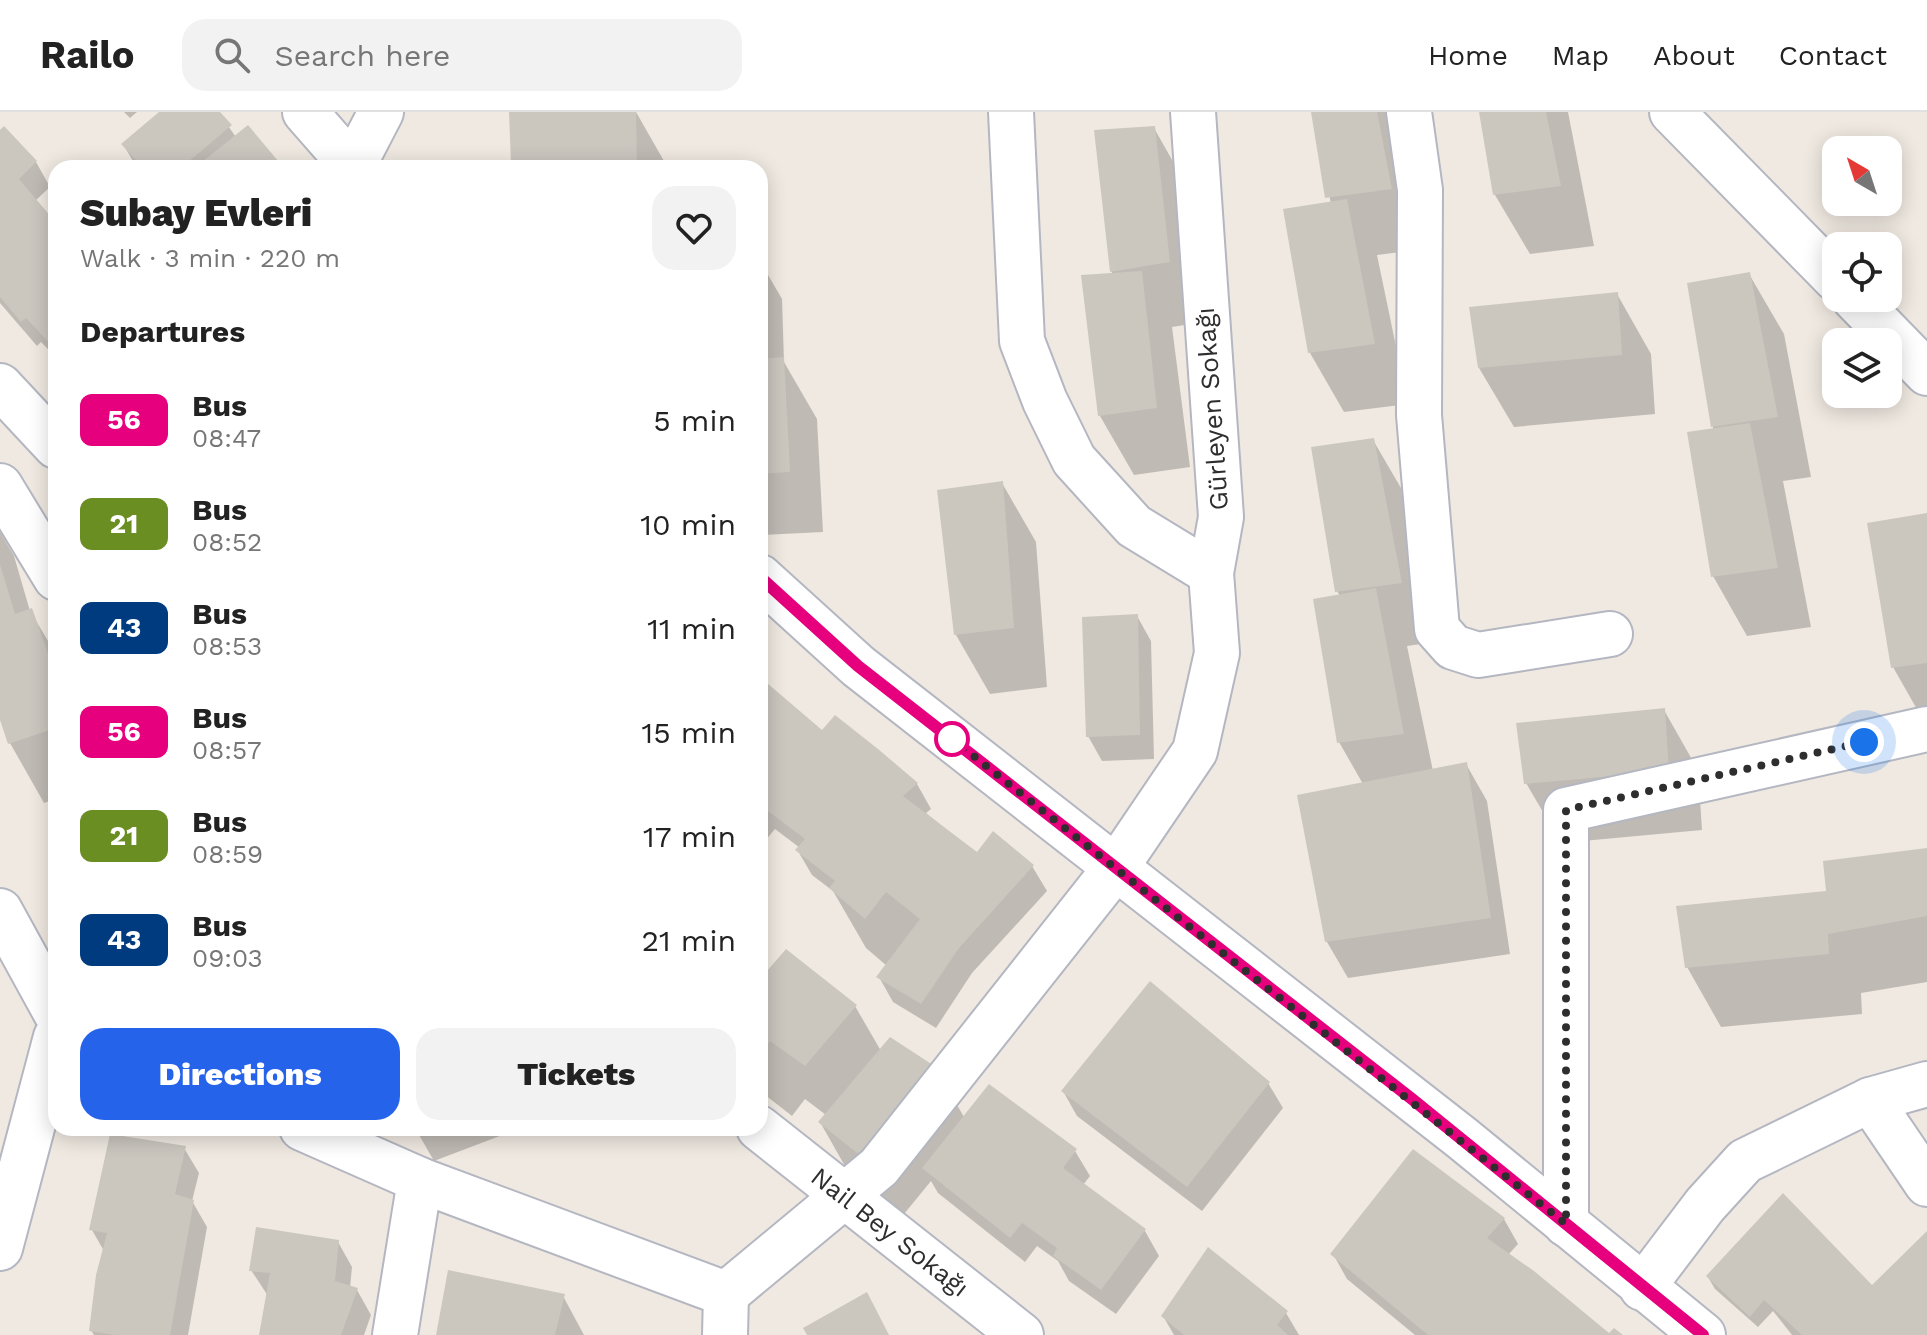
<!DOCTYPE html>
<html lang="en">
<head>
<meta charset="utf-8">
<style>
  :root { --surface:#fff; --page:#f2f2f2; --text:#222; --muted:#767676; --line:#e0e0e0; --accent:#2563eb }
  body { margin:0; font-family:"Work Sans",sans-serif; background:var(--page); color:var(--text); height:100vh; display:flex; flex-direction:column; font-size:30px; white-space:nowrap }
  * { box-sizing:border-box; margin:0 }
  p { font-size:26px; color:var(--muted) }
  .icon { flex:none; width:44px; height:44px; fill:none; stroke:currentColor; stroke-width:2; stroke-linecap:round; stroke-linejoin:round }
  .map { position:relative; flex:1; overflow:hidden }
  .drawer { position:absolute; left:48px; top:48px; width:720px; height:976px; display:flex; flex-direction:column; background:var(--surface); border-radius:24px; box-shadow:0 4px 20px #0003 }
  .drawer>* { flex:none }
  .badge { padding:0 16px; border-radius:12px; font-size:28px; line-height:52px }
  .needle { width:52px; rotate:321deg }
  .tools { position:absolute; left:1822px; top:24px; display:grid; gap:16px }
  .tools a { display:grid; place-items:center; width:80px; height:80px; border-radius:16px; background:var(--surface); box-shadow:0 4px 20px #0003; font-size:40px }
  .you { position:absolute; width:40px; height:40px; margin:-20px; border:6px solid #fff; border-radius:50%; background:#1a73e8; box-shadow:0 0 0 12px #1a73e833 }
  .map>.badge { position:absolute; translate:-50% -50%; box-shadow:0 0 0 4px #fff }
  h2 { padding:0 32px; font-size:30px; line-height:72px }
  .round { display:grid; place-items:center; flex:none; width:84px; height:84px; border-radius:24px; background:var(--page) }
  .summary { display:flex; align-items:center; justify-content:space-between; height:136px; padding:0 32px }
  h1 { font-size:38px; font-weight:800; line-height:60px }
  .cta { display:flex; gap:16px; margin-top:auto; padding:16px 32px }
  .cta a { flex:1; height:92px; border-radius:24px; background:var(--accent); color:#fff; font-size:32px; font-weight:800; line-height:92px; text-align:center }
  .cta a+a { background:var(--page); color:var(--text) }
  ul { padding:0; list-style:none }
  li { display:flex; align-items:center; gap:24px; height:104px; padding:0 32px }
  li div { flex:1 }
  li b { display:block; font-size:30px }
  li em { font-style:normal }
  li .badge { min-width:88px; font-weight:700; text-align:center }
  header { display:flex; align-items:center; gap:48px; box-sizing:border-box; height:112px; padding:0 40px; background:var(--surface); border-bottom:2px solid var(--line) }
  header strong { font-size:38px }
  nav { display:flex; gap:44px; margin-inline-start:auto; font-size:28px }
  .search { width:560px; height:72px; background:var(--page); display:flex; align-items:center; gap:20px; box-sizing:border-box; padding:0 28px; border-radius:24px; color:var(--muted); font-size:30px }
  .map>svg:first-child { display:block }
</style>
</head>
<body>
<header>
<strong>Railo</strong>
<div class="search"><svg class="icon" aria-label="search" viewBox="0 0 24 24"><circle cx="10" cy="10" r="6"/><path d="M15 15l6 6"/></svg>Search here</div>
<nav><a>Home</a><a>Map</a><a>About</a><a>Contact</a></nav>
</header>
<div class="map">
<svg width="1927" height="1223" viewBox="0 0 1927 1223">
  <rect width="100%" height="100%" fill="#efe9e1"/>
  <!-- shadow -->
  <g fill="#0003">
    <polygon points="124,0 137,0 130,6"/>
    <polygon points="162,0 218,0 236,25 282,56 137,56 123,32"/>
    <polygon points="511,0 636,0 668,56 500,56 513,53"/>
    <polygon points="1313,0 1399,0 1425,137 1377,143 1408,292 1344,300 1310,241 1331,92"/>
    <polygon points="1481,0 1568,0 1594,134 1530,142 1495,83"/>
    <polygon points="1154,16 1188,76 1203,210 1172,215 1190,355 1134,363 1100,304 1112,159"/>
    <polygon points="0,21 36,50 50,75 35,89 52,108 56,105 56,245 41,230 37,234 0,191"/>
    <polygon points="760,149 782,187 784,250 817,307 823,420 760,423"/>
    <polygon points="1749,162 1784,222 1811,365 1783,369 1811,515 1747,524 1713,464 1713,314"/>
    <polygon points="1617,182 1651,242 1655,302 1514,315 1479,256"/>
    <polygon points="1373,328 1408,388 1435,530 1407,534 1433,659 1466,652 1487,689 1510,842 1348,866 1327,830 1300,685 1363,672 1339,630 1340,484 1337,479"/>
    <polygon points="1002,371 1036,430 1047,575 990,582 956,523"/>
    <polygon points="1927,403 1927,615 1893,555"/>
    <polygon points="0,420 14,444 30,499 56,542 56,687 44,691 10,631 0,602"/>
    <polygon points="1137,504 1151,529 1154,647 1102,649 1088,624"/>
    <polygon points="760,568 823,621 917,672 931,697 926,701 977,743 1032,754 1047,779 972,861 936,916 893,890 879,865 887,854 866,836 833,779 812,763 798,739 800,736 775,717 760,735"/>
    <polygon points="1664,598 1698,658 1702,718 1561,731 1526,671"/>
    <polygon points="1927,738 1927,870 1861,881 1862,902 1721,915 1687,855 1828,781"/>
    <polygon points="760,870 855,894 881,939 937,958 964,1005 1075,1039 1090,1064 1083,1073 1145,1119 1159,1144 1116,1202 1069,1169 1058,1149 1037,1134 1025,1150 938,1081 931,1069 900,1107 854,1070 820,1010 826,1003 805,987 792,1004 760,979"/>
    <polygon points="1268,971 1283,996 1202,1099 1077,1004 1063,979"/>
    <polygon points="415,1016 503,1016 505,1022 434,1049"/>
    <polygon points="184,1036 199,1061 192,1089 207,1115 188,1223 94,1223 91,1218 104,1139 92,1118"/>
    <polygon points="1504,1107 1518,1132 1508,1143 1609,1223 1415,1223 1347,1167 1333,1142"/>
    <polygon points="1927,1122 1927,1223 1792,1223 1773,1199 1758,1215 1715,1177 1708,1165 1872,1175"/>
    <polygon points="338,1130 352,1155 350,1176 357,1178 371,1203 364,1223 261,1223 268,1184 251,1158"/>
    <polygon points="563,1184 584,1223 438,1223"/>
    <polygon points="1286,1201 1299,1223 1174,1223 1163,1204"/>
  </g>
  <!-- building -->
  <g fill="#cbc7bf">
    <polygon points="159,0 220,0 232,13 181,56 143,56 121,32"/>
    <polygon points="509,0 636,0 637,56 498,56 511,52"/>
    <polygon points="1311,0 1377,0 1392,77 1325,86"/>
    <polygon points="1479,0 1546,0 1561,74 1493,83"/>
    <polygon points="248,13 284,56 196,56 207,46"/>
    <polygon points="4,14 37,49 19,67 52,106 56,102 56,238 26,206 21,210 0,185 0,18"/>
    <polygon points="1155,14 1170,150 1110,160 1094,18"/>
    <polygon points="1347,87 1375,232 1308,241 1283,97"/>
    <polygon points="1142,159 1157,296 1098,304 1081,163"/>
    <polygon points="1750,160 1778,305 1711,315 1687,171"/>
    <polygon points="1618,180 1622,243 1478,256 1469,195"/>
    <polygon points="784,245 790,360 760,362 760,247"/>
    <polygon points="1750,311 1778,456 1711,465 1687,320"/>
    <polygon points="1374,326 1402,471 1335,480 1311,335"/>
    <polygon points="1003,369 1014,516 954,523 937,378"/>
    <polygon points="1927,401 1927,551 1891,556 1867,411"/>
    <polygon points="0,452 15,502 32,496 56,564 56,616 8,632 0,608"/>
    <polygon points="1376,476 1404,622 1337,631 1313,487"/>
    <polygon points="1138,502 1140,623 1086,625 1082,505"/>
    <polygon points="760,565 822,618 835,603 878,637 918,671 903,684 977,740 993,719 1034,753 959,836 921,892 876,865 920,807 886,780 865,807 829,776 835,769 795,738 805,727 760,693"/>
    <polygon points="1665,596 1669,659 1524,672 1516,611"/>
    <polygon points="1467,650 1491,806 1325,830 1297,683"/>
    <polygon points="1927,736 1927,804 1828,822 1829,842 1685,856 1676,794 1826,779 1823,749"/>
    <polygon points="786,837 857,893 805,954 770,929 760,941 760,867"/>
    <polygon points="1150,869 1270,970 1187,1075 1061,979"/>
    <polygon points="890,925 939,957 866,1048 818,1010"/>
    <polygon points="989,972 1077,1037 1063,1056 1146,1117 1101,1178 1053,1144 1057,1136 1022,1111 1010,1126 922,1056"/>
    <polygon points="110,1022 186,1034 175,1082 194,1088 170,1223 115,1223 89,1219 96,1163 107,1121 89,1118"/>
    <polygon points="1413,1037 1505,1106 1487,1126 1534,1159 1609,1221 1614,1216 1623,1223 1428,1223 1330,1142"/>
    <polygon points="1783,1081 1872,1173 1927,1119 1927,1223 1802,1223 1764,1188 1750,1205 1706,1164"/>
    <polygon points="256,1115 339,1128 335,1169 358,1176 341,1223 259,1223 270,1161 249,1159"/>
    <polygon points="1208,1135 1288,1199 1277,1213 1288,1223 1184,1223 1161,1204"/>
    <polygon points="448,1158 565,1182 555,1223 436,1223"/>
    <polygon points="867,1180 889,1223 807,1223 803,1216"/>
  </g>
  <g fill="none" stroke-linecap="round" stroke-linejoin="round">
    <defs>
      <g id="minor">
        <polyline points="305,0 354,56"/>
        <polyline points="1011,0 1022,229 1045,289 1074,348 1134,414 1211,461"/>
        <polyline points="1409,0 1420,78 1419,303 1437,517 1453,535 1478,543 1610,522"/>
        <polyline points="1672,0 1836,167"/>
        <polyline points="353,54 381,0"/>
        <polyline points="1854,186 1927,261"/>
        <polyline points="0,274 56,334"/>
        <polyline points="0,374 56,466"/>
        <polyline points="760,465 858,554 1462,1026 1703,1223"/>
        <polyline points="0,799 56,901"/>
        <polyline points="1870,988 1927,1072"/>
        <polyline points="302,1016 420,1068"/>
        <polyline points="759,1016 1021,1223"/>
        <polyline points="1566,1112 1566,698 1927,617"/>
        <polyline points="0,1136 56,925"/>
        <polyline points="1642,1176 1705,1093 1745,1049 1870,988 1927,972"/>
        <polyline points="726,1182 879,1055 1117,754 1195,639 1217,541 1211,461 1221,405 1193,0"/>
        <polyline points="395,1223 420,1068 726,1182 725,1223"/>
      </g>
    </defs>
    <!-- minor casing -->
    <use href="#minor" stroke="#b4b7c1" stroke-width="48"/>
    <!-- minor -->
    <use href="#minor" stroke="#fff" stroke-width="44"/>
  </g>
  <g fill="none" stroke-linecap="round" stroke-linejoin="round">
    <defs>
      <polyline id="line" points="760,465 858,554 1412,987 1703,1223"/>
    </defs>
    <!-- line casing -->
    <use href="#line" stroke="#fff" stroke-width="18"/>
    <!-- line -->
    <use href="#line" stroke="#e6007e" stroke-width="12"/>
    <!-- walk -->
    <polyline stroke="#2e2e2e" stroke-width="8" stroke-dasharray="0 14.4" points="952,627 1566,1112 1566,698 1864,630"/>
  </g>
  <!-- markers -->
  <circle fill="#fff" stroke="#e6007e" stroke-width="4" cx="952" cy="627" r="16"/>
  <g text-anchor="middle" stroke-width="8" stroke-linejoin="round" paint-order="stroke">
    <!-- street labels -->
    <g font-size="26" fill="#2e2e2e" stroke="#fff">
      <text transform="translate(1212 297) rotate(-94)" y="9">Gürleyen Sokağı</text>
      <text transform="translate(890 1120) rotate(38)" y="9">Nail Bey Sokağı</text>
    </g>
  </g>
</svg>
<div class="tools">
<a><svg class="needle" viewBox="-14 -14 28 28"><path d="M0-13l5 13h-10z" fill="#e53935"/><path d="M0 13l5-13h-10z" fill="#767676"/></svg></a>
<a><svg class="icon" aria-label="locate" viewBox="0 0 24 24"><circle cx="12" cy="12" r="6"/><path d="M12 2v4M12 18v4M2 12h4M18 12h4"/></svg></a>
<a><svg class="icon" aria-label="layers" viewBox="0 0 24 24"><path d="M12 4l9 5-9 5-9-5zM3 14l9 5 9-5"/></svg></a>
</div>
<div class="you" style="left:1864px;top:630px"></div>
<section class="drawer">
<div class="summary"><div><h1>Subay Evleri</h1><p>Walk · 3 min · 220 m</p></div><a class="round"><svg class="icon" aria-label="heart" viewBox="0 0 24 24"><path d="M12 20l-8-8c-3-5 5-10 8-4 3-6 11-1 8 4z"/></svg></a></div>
<h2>Departures</h2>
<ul>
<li><span class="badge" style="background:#e6007e;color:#fff">56</span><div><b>Bus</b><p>08:47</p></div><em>5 min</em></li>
<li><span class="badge" style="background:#6b8e23;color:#fff">21</span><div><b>Bus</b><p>08:52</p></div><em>10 min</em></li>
<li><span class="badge" style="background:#003b80;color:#fff">43</span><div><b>Bus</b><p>08:53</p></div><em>11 min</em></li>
<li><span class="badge" style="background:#e6007e;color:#fff">56</span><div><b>Bus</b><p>08:57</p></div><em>15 min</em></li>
<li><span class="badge" style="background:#6b8e23;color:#fff">21</span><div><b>Bus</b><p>08:59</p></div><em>17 min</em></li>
<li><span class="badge" style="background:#003b80;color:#fff">43</span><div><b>Bus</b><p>09:03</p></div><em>21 min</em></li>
</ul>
<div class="cta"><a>Directions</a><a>Tickets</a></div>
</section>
</div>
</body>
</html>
